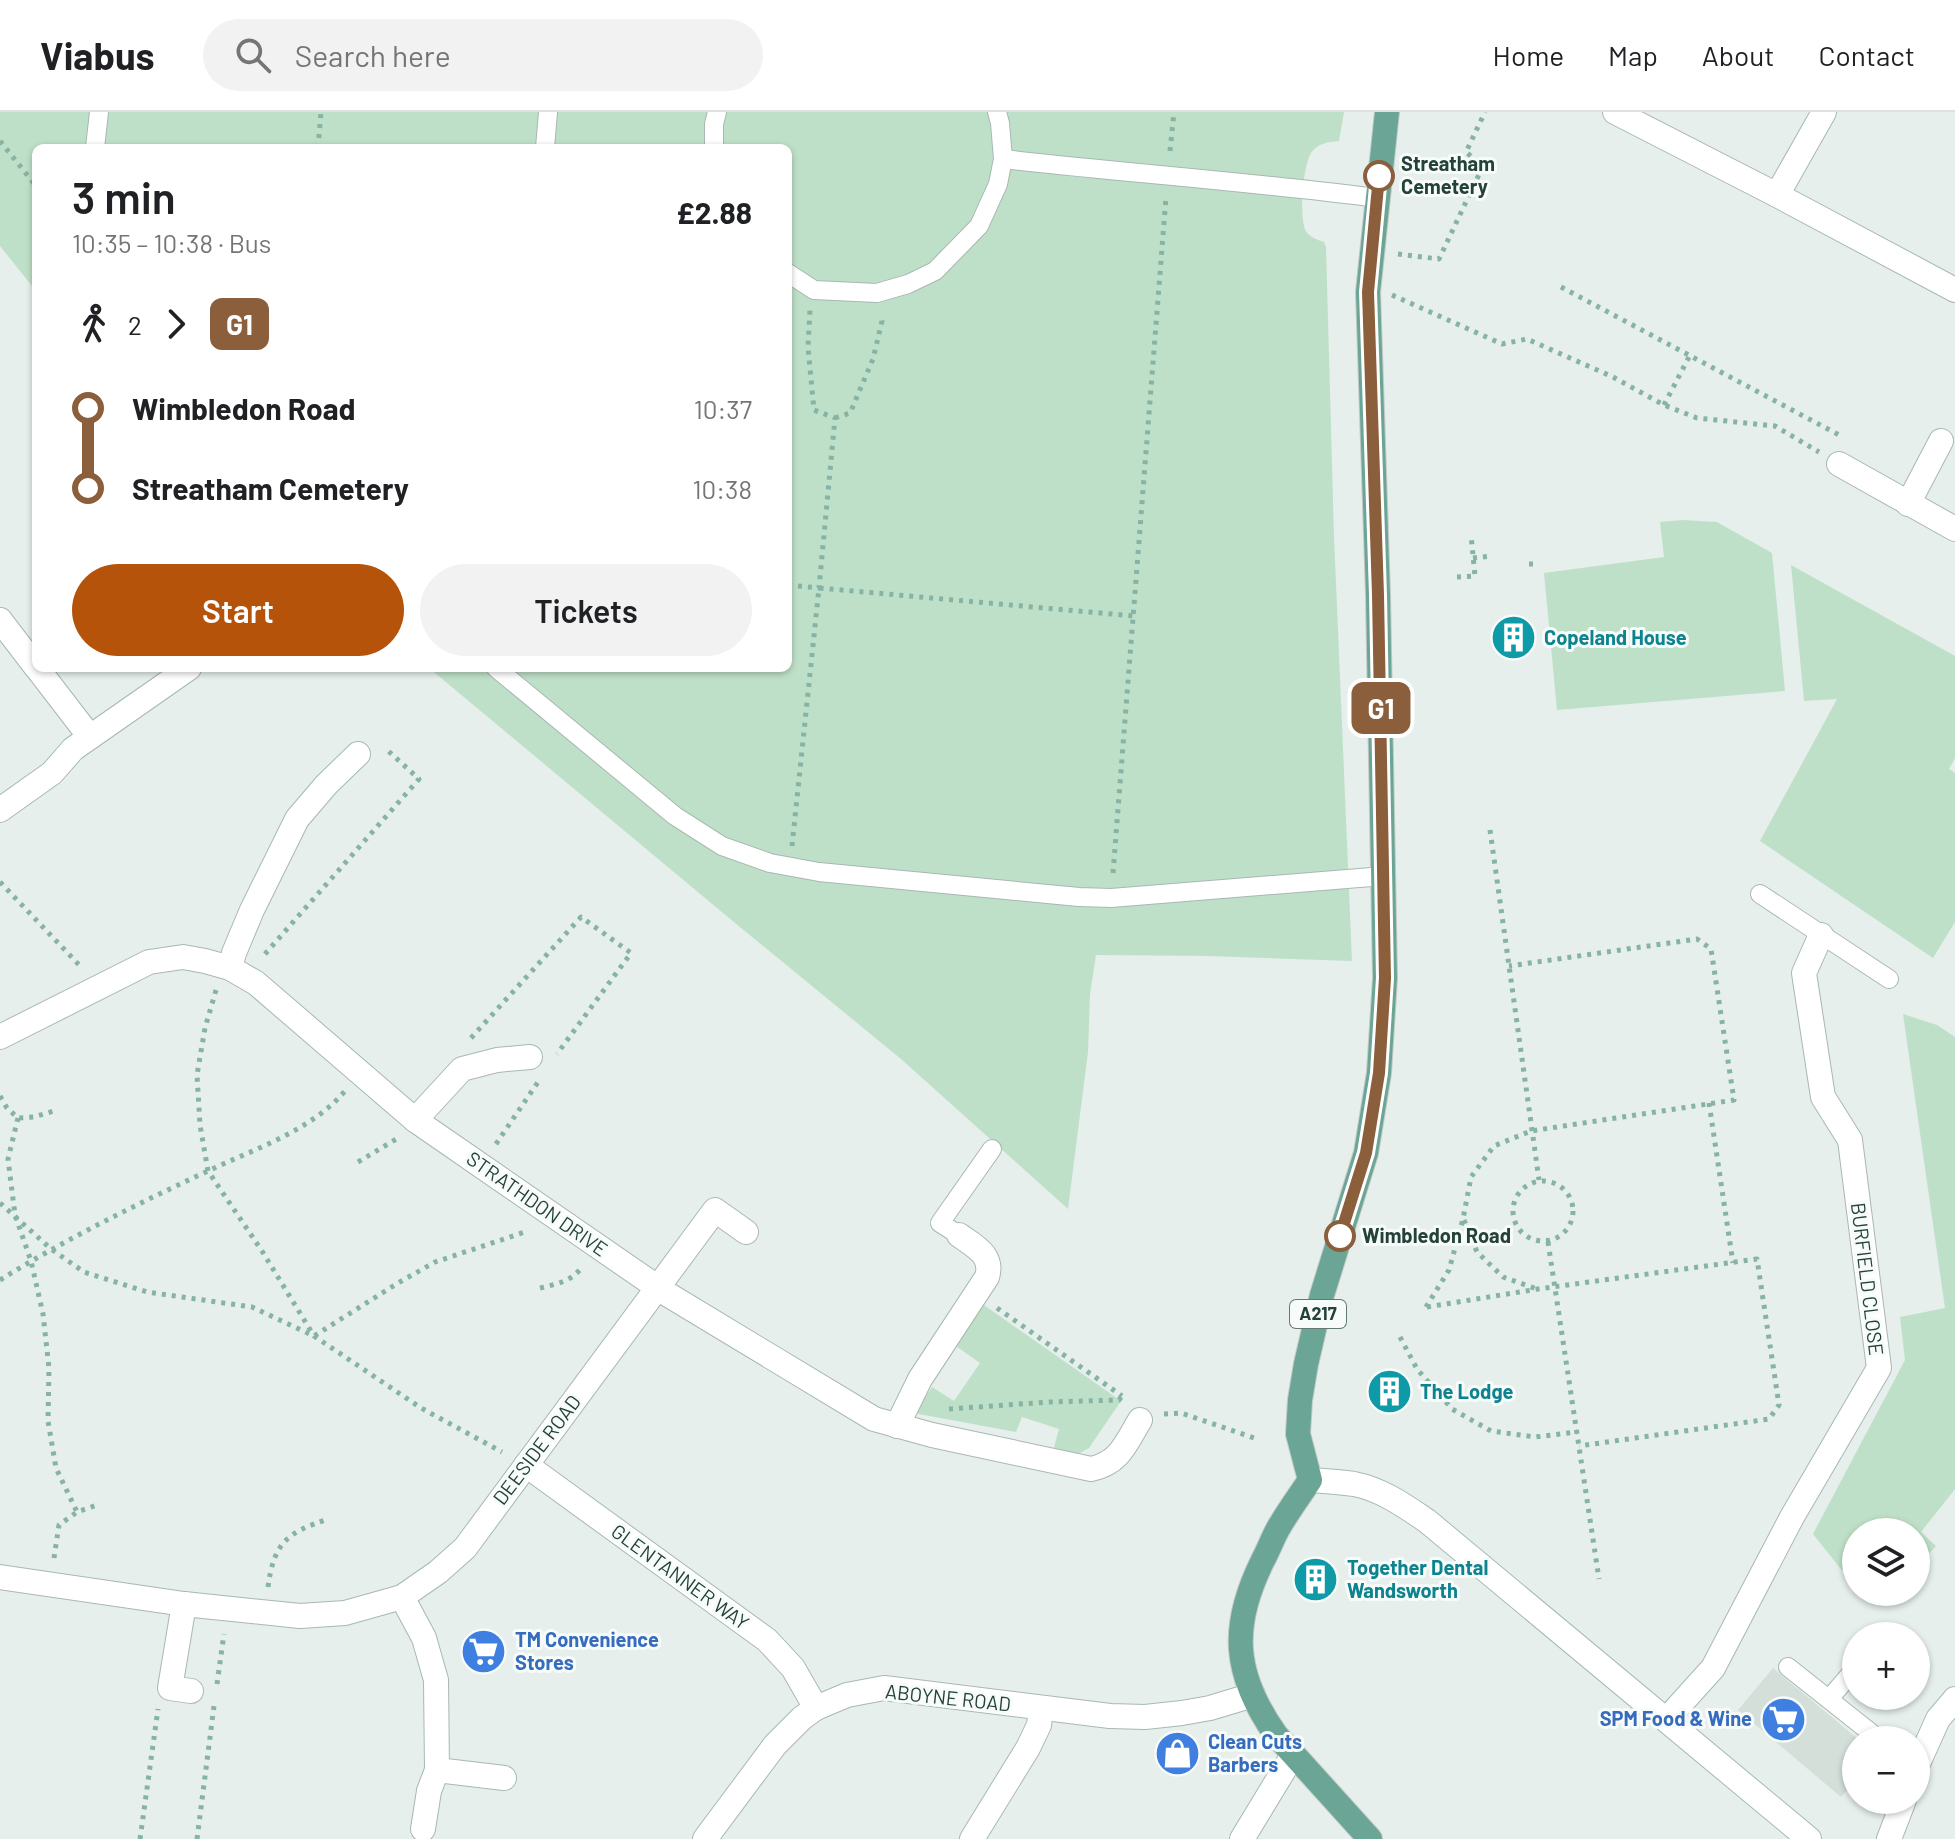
<!DOCTYPE html>
<html lang="en">
<head>
<meta charset="utf-8">
<style>
  :root { --surface:#fff; --page:#f2f2f2; --text:#202124; --muted:#757577; --line:#e0e0e0; --accent:#b45309 }
  body { margin:0; font-family:Barlow,sans-serif; background:var(--page); color:var(--text); height:100vh; display:flex; flex-direction:column; font-size:30px; white-space:nowrap }
  * { box-sizing:border-box; margin:0 }
  p { font-size:26px; color:var(--muted) }
  .icon { flex:none; width:44px; height:44px; fill:none; stroke:currentColor; stroke-width:2; stroke-linecap:round; stroke-linejoin:round }
  .map { position:relative; flex:1; overflow:hidden }
  .details { position:absolute; left:32px; top:32px; width:760px; height:528px; display:flex; flex-direction:column; background:var(--surface); border-radius:12px; box-shadow:0 2px 6px #0004 }
  .details>* { flex:none }
  .badge { padding:0 16px; border-radius:12px; font-size:28px; line-height:52px }
  .controls { position:absolute; left:1842px; top:1406px; display:grid; gap:16px }
  .controls a { display:grid; place-items:center; width:88px; height:88px; border-radius:50%; background:var(--surface); box-shadow:0 2px 6px #0004; font-size:40px }
  .map>.badge { position:absolute; translate:-50% -50%; box-shadow:0 0 0 4px #fff }
  .legs { display:flex; align-items:center; gap:12px; height:88px; padding:0 40px; font-size:26px }
  .legs p { margin-inline-start:auto }
  .headline { display:flex; align-items:center; justify-content:space-between; height:136px; padding:0 40px }
  h1 { font-size:44px; font-weight:600; line-height:60px }
  .button { display:flex; gap:16px; margin-top:auto; padding:16px 40px }
  .button a { flex:1; height:92px; border-radius:48px; background:var(--accent); color:#fff; font-size:32px; font-weight:600; line-height:92px; text-align:center }
  .button a+a { background:var(--page); color:var(--text) }
  ul { padding:0 40px; list-style:none }
  li { display:flex; align-items:center; gap:28px; height:80px; font-size:30px }
  li i { display:grid; place-items:center; width:12px; height:100%; margin:0 10px; background:currentColor }
  li i::after { content:''; width:20px; height:20px; margin:-10px; border:6px solid; border-radius:50%; background:var(--surface) }
  li p { margin-inline-start:auto }
  li:first-child i { background:linear-gradient(#0000 50%,currentColor 0) }
  li:last-child i { background:linear-gradient(currentColor 50%,#0000 0) }
  header { display:flex; align-items:center; gap:48px; box-sizing:border-box; height:112px; padding:0 40px; background:var(--surface); border-bottom:2px solid var(--line) }
  header strong { font-size:38px }
  nav { display:flex; gap:44px; margin-inline-start:auto; font-size:28px }
  .search { width:560px; height:72px; background:var(--page); display:flex; align-items:center; gap:20px; box-sizing:border-box; padding:0 28px; border-radius:44px; color:var(--muted); font-size:30px }
  .map>svg:first-child { display:block }
</style>
</head>
<body>
<header>
<strong>Viabus</strong>
<div class="search"><svg class="icon" aria-label="search" viewBox="0 0 24 24"><circle cx="10" cy="10" r="6"/><path d="M15 15l6 6"/></svg>Search here</div>
<nav><a>Home</a><a>Map</a><a>About</a><a>Contact</a></nav>
</header>
<div class="map">
<svg width="1955" height="1727" viewBox="0 0 1955 1727">
  <rect width="100%" height="100%" fill="#e6efeb"/>
  <!-- built -->
  <polygon fill="#d4dfda" points="1773,1556 1859,1628 1856,1628 1856,1668 1841,1685 1738,1598"/>
  <!-- green -->
  <g fill="#bfe0c8">
    <path d="M0,0h1344l-5,29c-11,1 -21,2 -28,12 -8,12 -13,69 -4,80 5,5 11,7 17,9l2,5 8,289 18,425 -144,-5 -112,-1 -6,39 -2,58 -20,157 -167,-150 -166,-136 -306,-255h359v-520h-752v143l-36,-45z"/>
    <polygon points="1682,408 1717,410 1772,441 1785,579 1557,598 1544,461 1664,445 1660,410"/>
    <polygon points="1791,453 1955,544 1955,646 1949,657 1955,661 1955,810 1933,846 1760,729 1837,587 1804,589"/>
    <polygon points="1903,902 1937,913 1955,925 1955,1377 1921,1420 1936,1434 1916,1455 1916,1420 1856,1420 1856,1476 1813,1422 1905,1248 1900,1205 1945,1196"/>
    <polygon points="981,1191 1121,1289 1089,1336 1076,1343 1053,1339 1059,1317 1022,1305 1016,1320 919,1302 916,1299 932,1275 954,1289 980,1251 953,1232"/>
  </g>
  <g fill="none" stroke-linecap="round" stroke-linejoin="round">
    <defs>
      <g id="lane">
        <polyline points="95,36 99,0"/>
        <polyline points="545,36 548,0"/>
        <polyline points="714,36 714,12 717,0"/>
        <path d="M1003,47c124,14 250,23 374,39"/>
        <polyline points="788,161 814,178 877,181 908,172 935,159 979,114 998,72 1003,47 1000,11 997,0"/>
        <polyline points="496,556 675,704 722,734 770,751 819,760 1079,785 1111,786 1384,764"/>
        <polyline points="1760,782 1889,867"/>
        <polyline points="959,1123 940,1111 992,1037"/>
        <polyline points="1788,1555 1880,1628"/>
        <polyline points="1829,1587 1853,1559"/>
      </g>
      <g id="street">
        <polyline points="1615,0 1777,83 1955,178"/>
        <polyline points="1777,83 1824,0"/>
        <polyline points="1839,352 1955,417"/>
        <polyline points="1908,392 1941,329"/>
        <polyline points="0,508 36,555"/>
        <polyline points="37,556 90,625"/>
        <polyline points="0,698 52,661 73,637 189,556"/>
        <polyline points="230,856 234,841 252,798 297,707 326,673 358,642"/>
        <path d="M0,925l149,-75 34,-5 22,4 25,7 26,15 159,137 252,174 207,125 58,16 159,34c29,-6 35,-26 49,-49"/>
        <polyline points="415,1008 462,957 497,948 530,945"/>
        <path d="M897,1314l23,-47 67,-102c7,-22 -13,-31 -28,-42"/>
        <polyline points="526,1353 767,1528 793,1556 816,1596"/>
        <polyline points="0,1465 184,1492 300,1504 345,1501 402,1485 438,1460 465,1436 715,1098 746,1120"/>
        <polyline points="402,1485 424,1526 436,1568 437,1658 429,1679 423,1717"/>
        <polyline points="184,1492 170,1576 191,1579"/>
        <polyline points="1667,1607 1713,1556 1792,1405 1879,1256 1850,1028 1823,985 1804,861 1821,823"/>
        <polyline points="1916,1656 1938,1607 1955,1587"/>
        <polyline points="437,1658 504,1666"/>
        <polyline points="705,1727 775,1633 802,1606 816,1596 847,1583 884,1576 1110,1604 1145,1605 1182,1601 1210,1596 1253,1583"/>
        <polyline points="972,1727 1028,1636 1039,1613 1041,1596"/>
        <polyline points="1242,1727 1293,1643"/>
        <polyline points="1889,1727 1904,1688"/>
      </g>
      <path id="secondary" d="M1310,1368c15,1 30,2 44,4 27,5 51,22 73,37l382,318"/>
      <path id="primary" d="M1370,1727l-94,-104c-43,-61 -46,-109 -13,-175 6,-11 10,-23 16,-33 10,-17 21,-32 31,-47l-12,-46 2,-34 6,-36 16,-69 44,-142 13,-80 6,-95 -7,-383 -10,-303 19,-180"/>
    </defs>
    <!-- lane casing -->
    <use href="#lane" stroke="#a8b8b2" stroke-width="20"/>
    <!-- street casing -->
    <use href="#street" stroke="#a8b8b2" stroke-width="26"/>
    <!-- secondary casing -->
    <use href="#secondary" stroke="#a4bbb3" stroke-width="26"/>
    <!-- primary casing -->
    <use href="#primary" stroke="#c2cac8" stroke-width="26"/>
    <!-- path -->
    <g stroke="#86b3a5" stroke-width="5" stroke-dasharray="4 6" stroke-linecap="butt">
      <polyline points="0,29 36,74"/>
      <polyline points="318,36 321,0"/>
      <polyline points="1170,39 1174,0"/>
      <polyline points="1398,142 1439,147 1483,54 1466,40 1485,0"/>
      <polyline points="1561,175 1841,324"/>
      <polyline points="1392,183 1502,232 1527,227 1613,265 1664,293 1697,306 1775,314 1819,340"/>
      <polyline points="1664,293 1690,243"/>
      <polyline points="835,306 850,301 873,247 882,209 881,204"/>
      <polyline points="1473,446 1491,444"/>
      <polyline points="1529,452 1538,452"/>
      <polyline points="1457,465 1475,464 1471,423"/>
      <polyline points="788,473 819,476 835,306 814,298 808,235 810,198"/>
      <polyline points="1490,718 1539,1068"/>
      <polyline points="792,734 819,476 1134,504"/>
      <polyline points="1113,761 1166,85"/>
      <polyline points="0,770 82,856"/>
      <polyline points="265,842 419,667 386,637"/>
      <polyline points="216,878 205,916 197,963 200,1013 208,1059 262,1139 314,1224 421,1296 502,1340"/>
      <polyline points="471,926 581,805 631,841 557,942"/>
      <polyline points="0,984 7,996 18,1006 34,1005 57,998"/>
      <polyline points="1709,991 1733,1151"/>
      <polyline points="18,1006 8,1047 15,1103 31,1149 43,1202 49,1256 48,1309 56,1356 77,1400"/>
      <polyline points="496,1032 538,970"/>
      <polyline points="358,1050 398,1026"/>
      <circle cx="1543" cy="1099" r="30"/>
      <polyline points="0,1091 51,1137 84,1160 147,1180 252,1195 314,1224 398,1171 435,1150 528,1119"/>
      <polyline points="1464,1108 1477,1140 1503,1165 1537,1177"/>
      <polyline points="1548,1130 1599,1467"/>
      <path d="M0,1168c66,-41 137,-76 208,-109 46,-22 103,-40 137,-80"/>
      <path d="M540,1176c17,-4 32,-7 42,-21"/>
      <polyline points="1426,1195 1449,1158 1463,1107 1471,1065 1494,1034 1531,1019 1734,988 1711,837 1697,827 1509,854"/>
      <polyline points="1427,1195 1538,1177 1757,1147 1779,1293 1769,1307 1579,1334"/>
      <polyline points="997,1196 1122,1284"/>
      <polyline points="1400,1225 1417,1257 1452,1297 1491,1319 1535,1325 1577,1320"/>
      <polyline points="949,1297 1049,1290 1119,1288 1121,1285"/>
      <polyline points="1164,1302 1181,1301 1257,1327"/>
      <polyline points="54,1446 59,1413 77,1400 100,1392"/>
      <path d="M268,1475c6,-45 19,-54 60,-68"/>
      <polyline points="217,1572 224,1522"/>
      <polyline points="140,1727 158,1597"/>
      <polyline points="197,1727 214,1594"/>
    </g>
    <!-- lane -->
    <use href="#lane" stroke="#fff" stroke-width="18"/>
    <!-- street -->
    <use href="#street" stroke="#fff" stroke-width="24"/>
    <!-- secondary -->
    <use href="#secondary" stroke="#fff" stroke-width="24"/>
    <!-- primary -->
    <use href="#primary" stroke="#6aa596" stroke-width="24"/>
  </g>
  <g fill="none" stroke-linecap="round" stroke-linejoin="round">
    <defs>
      <polyline id="line-1" points="1340,1124 1366,1041 1379,961 1385,866 1378,483 1368,180 1379,64"/>
    </defs>
    <!-- line-1 casing -->
    <use href="#line-1" stroke="#fff" stroke-width="18"/>
    <!-- line-1 -->
    <use href="#line-1" stroke="#8b5e3c" stroke-width="12"/>
  </g>
  <!-- icons -->
  <defs>
    <symbol id="building-disc" viewBox="-11 -11 22 22"><circle r="9.5" fill="#0f9aa8" stroke="#f7fbf9"/><path d="M-4-6H4V6H1V3H-1V6H-4ZM-2.5-4.3h1.7v1.8h-1.7ZM.8-4.3h1.7v1.8H.8ZM-2.5-1h1.7V.8h-1.7ZM.8-1h1.7V.8H.8Z" fill="#fff"/></symbol>
    <symbol id="supermarket-disc" viewBox="-11 -11 22 22"><circle r="9.5" fill="#3f7fe0" stroke="#f7fbf9"/><path d="M-6-5.5h2.5l.6 2H6L4.5 2H-2.5L-4.4-4H-6ZM-1.5 3.2a1.3 1.3 0 1 0 .1 0ZM3 3.2a1.3 1.3 0 1 0 .1 0Z" fill="#fff"/></symbol>
    <symbol id="shop-disc" viewBox="-11 -11 22 22"><circle r="9.5" fill="#3f7fe0" stroke="#f7fbf9"/><path d="M-5-2.5h2.3a2.7 3.5 0 0 1 5.4 0H5L5.5 6h-11ZM-1.5-2.5h3a1.5 2.3 0 0 0-3 0Z" fill="#fff"/></symbol>
  </defs>
  <g fill-rule="evenodd">
    <use href="#building-disc" x="1488" y="500" width="51" height="51"/>
    <use href="#building-disc" x="1364" y="1254" width="51" height="51"/>
    <use href="#building-disc" x="1290" y="1442" width="51" height="51"/>
    <use href="#supermarket-disc" x="458" y="1514" width="51" height="51"/>
    <use href="#supermarket-disc" x="1758" y="1582" width="51" height="51"/>
    <use href="#shop-disc" x="1152" y="1616" width="51" height="51"/>
  </g>
  <!-- markers -->
  <g fill="#fff" stroke="#8b5e3c" stroke-width="4">
    <circle cx="1379" cy="64" r="14"/>
    <circle cx="1340" cy="1124" r="14"/>
  </g>
  <g text-anchor="middle" stroke-width="6" stroke-linejoin="round" paint-order="stroke">
    <!-- shield labels -->
    <rect fill="#f7fbf9" stroke="#637a73" stroke-width="2" x="1290" y="1188" width="56" height="28" rx="6"/>
    <g font-size="18" font-weight="bold" fill="#24423a">
      <text x="1318" y="1208">A217</text>
    </g>
    <!-- stop labels -->
    <g font-size="20" font-weight="bold" fill="#24423a" stroke="#f7fbf9" text-anchor="start">
      <text x="1401" y="59">Streatham<tspan x="1401" dy="23">Cemetery</tspan></text>
      <text x="1362" y="1131">Wimbledon Road</text>
    </g>
    <!-- culture labels -->
    <g font-size="20" font-weight="bold" fill="#0d838f" stroke="#f7fbf9" text-anchor="start">
      <text x="1544" y="533">Copeland House</text>
      <text x="1420" y="1287">The Lodge</text>
      <text x="1347" y="1463">Together Dental<tspan x="1347" dy="23">Wandsworth</tspan></text>
    </g>
    <!-- street labels -->
    <g font-size="20" fill="#24423a" stroke="#f7fbf9">
      <text transform="translate(537 1092) rotate(35)" y="7">STRATHDON DRIVE</text>
      <text transform="translate(1867 1167) rotate(83)" y="7">BURFIELD CLOSE</text>
      <text transform="translate(537 1338) rotate(-53)" y="7">DEESIDE ROAD</text>
      <text transform="translate(680 1465) rotate(36)" y="7">GLENTANNER WAY</text>
      <text transform="translate(948 1586) rotate(6)" y="7">ABOYNE ROAD</text>
    </g>
    <!-- shop labels -->
    <g font-size="20" font-weight="bold" fill="#366cbe" stroke="#f7fbf9" text-anchor="start">
      <text x="515" y="1535">TM Convenience<tspan x="515" dy="23">Stores</tspan></text>
      <text x="1752" y="1614" text-anchor="end">SPM Food &amp; Wine</text>
      <text x="1208" y="1637">Clean Cuts<tspan x="1208" dy="23">Barbers</tspan></text>
    </g>
  </g>
</svg>
<div class="controls">
<a><svg class="icon" aria-label="layers" viewBox="0 0 24 24"><path d="M12 4l9 5-9 5-9-5zM3 14l9 5 9-5"/></svg></a>
<a>+</a>
<a>−</a>
</div>
<b class="badge" style="left:1381px;top:596px;background:#8b5e3c;color:#fff">G1</b>
<section class="details">
<div class="headline"><div><h1>3 min</h1><p>10:35 – 10:38 · Bus</p></div><b>£2.88</b></div>
<div class="legs"><svg class="icon" aria-label="walk" viewBox="0 0 24 24"><circle cx="13" cy="4" r="2"/><path d="M13 8l-2 6 4 7M11 14l-3 7M7 12l3-4h3l4 4"/></svg>2<svg class="icon" aria-label="forward" viewBox="0 0 24 24"><path d="M9 5l7 7-7 7"/></svg><b class="badge" style="background:#8b5e3c;color:#fff">G1</b></div>
<ul>
<li><i style="color:#8b5e3c"></i><b>Wimbledon Road</b><p>10:37</p></li>
<li><i style="color:#8b5e3c"></i><b>Streatham Cemetery</b><p>10:38</p></li>
</ul>
<div class="button"><a>Start</a><a>Tickets</a></div>
</section>
</div>
</body>
</html>
